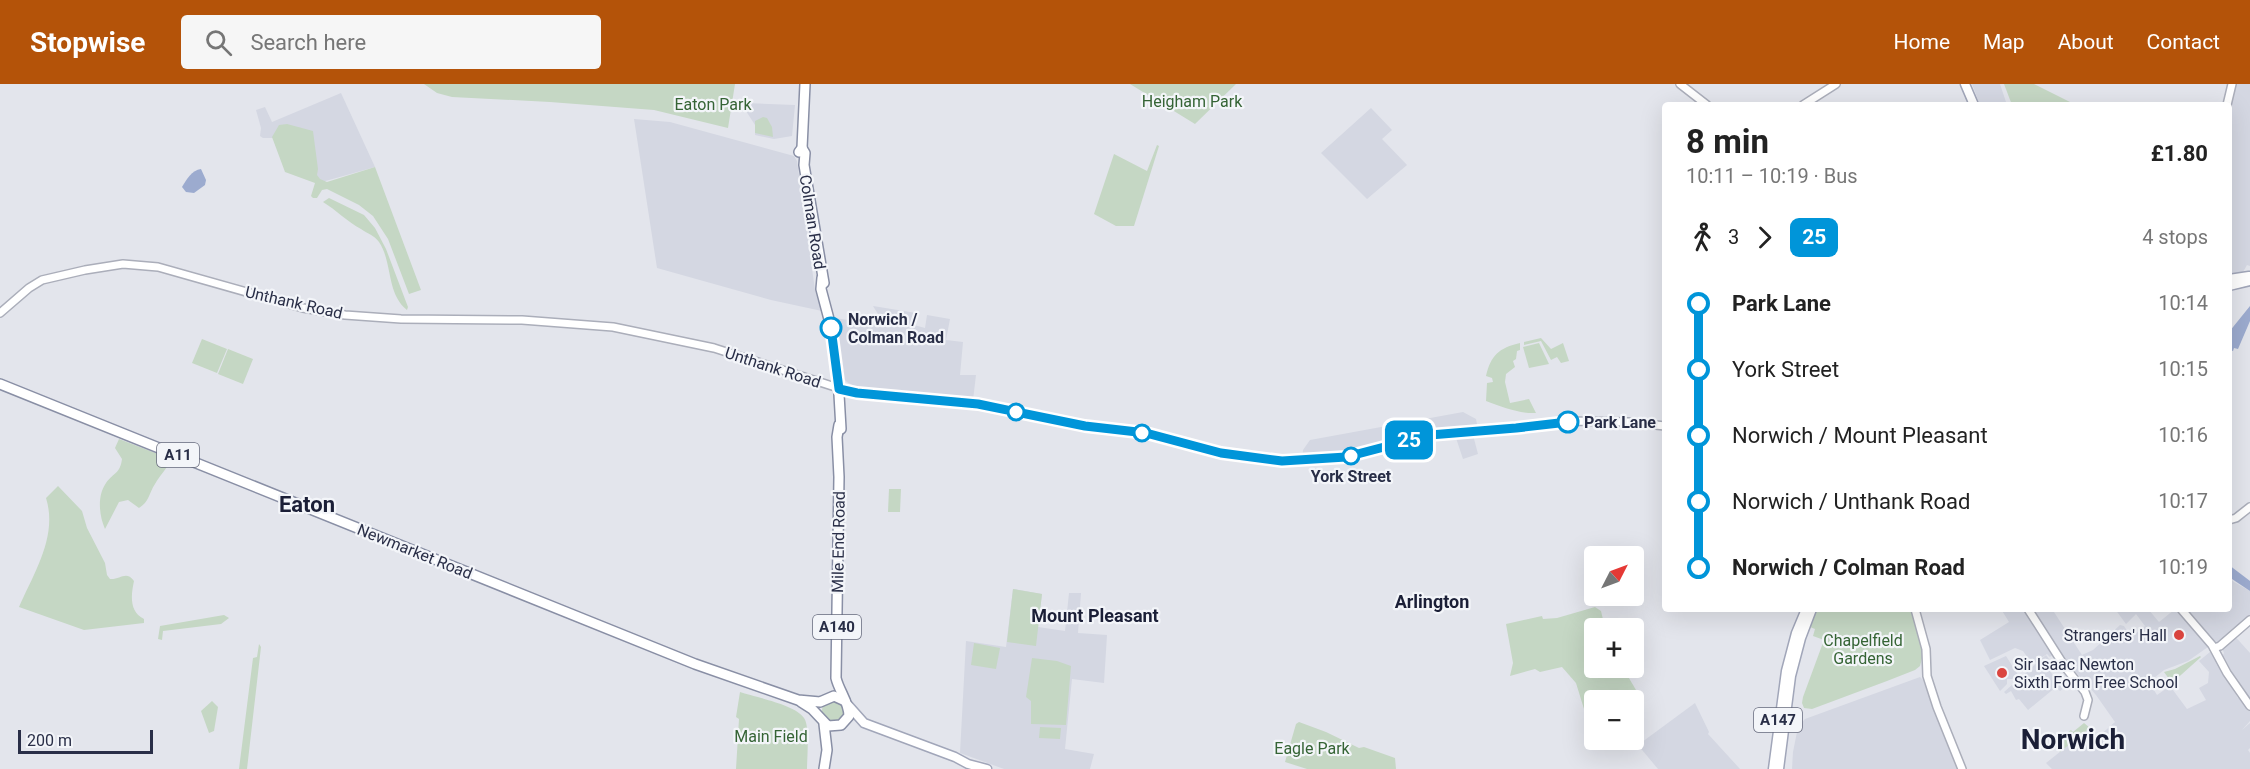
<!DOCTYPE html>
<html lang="en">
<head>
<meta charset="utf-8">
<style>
  :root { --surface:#fff; --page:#f6f6f6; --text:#222; --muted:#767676; --accent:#b45309 }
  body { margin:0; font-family:Roboto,sans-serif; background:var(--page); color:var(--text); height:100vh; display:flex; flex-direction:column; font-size:22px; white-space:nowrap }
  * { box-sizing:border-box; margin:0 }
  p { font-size:20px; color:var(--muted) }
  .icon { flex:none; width:33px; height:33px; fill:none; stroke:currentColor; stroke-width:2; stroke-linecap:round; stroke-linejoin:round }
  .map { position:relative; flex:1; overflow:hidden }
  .details { position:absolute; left:1662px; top:18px; width:570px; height:510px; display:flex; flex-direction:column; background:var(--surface); border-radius:6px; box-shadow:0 6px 24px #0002 }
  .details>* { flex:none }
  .badge { padding:0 12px; border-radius:9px; font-size:21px; line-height:39px }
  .needle { width:39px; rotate:48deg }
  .tools { position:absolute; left:1584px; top:462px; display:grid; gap:12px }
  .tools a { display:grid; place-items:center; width:60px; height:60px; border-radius:6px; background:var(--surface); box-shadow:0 6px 24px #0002; font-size:30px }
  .scale { position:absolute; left:18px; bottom:15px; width:135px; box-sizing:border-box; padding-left:6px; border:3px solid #292e47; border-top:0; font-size:16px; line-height:21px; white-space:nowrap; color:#292e47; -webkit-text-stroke:4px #f3f5f9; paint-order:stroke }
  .map>.badge { position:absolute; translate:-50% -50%; box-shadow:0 0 0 3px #fff }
  .legs { display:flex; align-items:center; gap:9px; height:66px; padding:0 24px; font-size:20px }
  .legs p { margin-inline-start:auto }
  .headline { display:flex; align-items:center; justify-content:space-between; height:102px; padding:0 24px }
  h1 { font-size:33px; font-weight:700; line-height:45px }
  ul { padding:0 24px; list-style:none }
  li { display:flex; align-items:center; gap:21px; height:66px; font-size:22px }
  li i { display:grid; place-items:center; width:9px; height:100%; margin:0 8px; background:currentColor }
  li i::after { content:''; width:15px; height:15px; margin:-8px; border:4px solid; border-radius:50%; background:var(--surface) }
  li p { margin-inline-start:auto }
  li:first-child i { background:linear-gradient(#0000 50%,currentColor 0) }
  li:last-child i { background:linear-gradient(currentColor 50%,#0000 0) }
  header { display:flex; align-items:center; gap:36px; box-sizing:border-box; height:84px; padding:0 30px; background:var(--accent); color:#fff }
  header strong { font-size:28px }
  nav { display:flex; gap:33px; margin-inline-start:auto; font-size:21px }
  .search { width:420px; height:54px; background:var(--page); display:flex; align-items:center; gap:15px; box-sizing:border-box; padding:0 21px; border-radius:6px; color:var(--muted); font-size:22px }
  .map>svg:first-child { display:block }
</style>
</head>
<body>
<header>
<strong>Stopwise</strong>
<div class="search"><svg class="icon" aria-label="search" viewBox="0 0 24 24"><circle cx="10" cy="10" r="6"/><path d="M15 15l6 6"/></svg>Search here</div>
<nav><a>Home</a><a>Map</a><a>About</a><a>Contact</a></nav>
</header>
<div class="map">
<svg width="2250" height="685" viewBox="0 0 2250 685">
  <rect width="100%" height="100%" fill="#e3e5ec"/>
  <!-- built -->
  <g fill="#d4d7e2">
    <polygon points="1972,0 2000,0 2007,21 1980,21"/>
    <polygon points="2234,0 2250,0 2250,182 2247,181 2243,188 2229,191 2229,27"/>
    <polygon points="341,9 375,83 322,98 302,90 273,54 263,54 260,52 261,44 256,26 265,23 272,38"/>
    <polygon points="746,19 795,21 792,52 774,55 755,51 755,41 746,27"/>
    <polygon points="1371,24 1392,46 1382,55 1407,81 1367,115 1321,69"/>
    <polygon points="634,35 670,38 794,72 797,77 815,206 822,227 771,216 657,184"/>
    <polygon points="873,222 916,229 914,241 925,244 927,231 950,235 946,256 963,258 960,291 976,291 973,316 872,308 859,305 847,298 844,295 842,281 835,234 861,238 870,237 871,232 874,233 878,230"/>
    <polygon points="1463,328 1476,335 1479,351 1473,351 1478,370 1463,375 1453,345 1404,354 1345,370 1302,375 1303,366 1310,356"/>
    <polygon points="2229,493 2234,498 2250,507 2250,532 2232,549 2250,569 2250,637 2242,646 2250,639 2250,664 2248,666 2250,669 2250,685 2052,685 2046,679 2090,644 2098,653 2115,638 2096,611 2057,567 2050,573 2047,570 2032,580 2023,567 2015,564 1990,576 1980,556 2009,538 2001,525 2052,525 2082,571 2093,566 2120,541 2124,542 2131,553 2145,542 2136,530 2126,540 2115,525 2148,525 2159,538 2174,526 2188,537 2208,563 2188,577 2164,586 2149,598 2157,611 2170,602 2187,625 2206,616 2199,604 2208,599 2209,588 2199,577 2210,568 2213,570 2238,614 2243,609 2223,571 2224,569 2220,559 2215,557 2187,525 2229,525"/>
    <polygon points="1013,505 1042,510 1038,543 1065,547 1069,509 1081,509 1078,549 1107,551 1104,599 1072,595 1065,665 1094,670 1090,685 1004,685 960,669 966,557 1006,563"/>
    <polygon points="2046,571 2049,575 2044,580 2061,601 2063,602 2069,600 2060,607 2056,603 2028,626 2019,615 2016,616 2011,607 2006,610 2004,608"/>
    <polygon points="2006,572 2018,591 2013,595 2007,595 2007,600 2000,607 1984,582"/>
    <polygon points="1920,593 1923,596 1957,685 1792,685 1793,668 1798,643 1805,635"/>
    <polygon points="1695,619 1709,648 1708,650 1740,685 1658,685 1638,661"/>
  </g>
  <!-- green -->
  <g fill="#c5d7c4">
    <polygon points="424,0 735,0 728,44 654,26 550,18 452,13 437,9"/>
    <polygon points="1130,0 1236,0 1195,40"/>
    <polygon points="2004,0 2034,0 2076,21 2012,21"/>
    <polygon points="763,33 767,34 772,43 773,53 755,49 755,37"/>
    <polygon points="287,40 313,47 318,85 317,91 320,95 327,98 375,83 421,206 409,210 388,155 373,132 359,121 327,105 322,106 317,114 313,114 311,112 315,99 285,88 272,53 279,41"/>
    <polygon points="1157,61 1159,62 1134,142 1116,142 1094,130 1114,70 1147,87"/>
    <path d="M329,114l35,17 11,13 11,21 22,58 -1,3c-21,-17 -14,-47 -28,-68 -5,-7 -11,-8 -18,-13 -13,-7 -25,-19 -38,-27z"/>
    <polygon points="1541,254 1551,265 1563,259 1569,277 1561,279 1557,273 1551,276 1541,257 1524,261 1524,258"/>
    <polygon points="202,255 227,265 217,289 192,279"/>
    <path d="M1520,259v7l-3,1 -1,8 -3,2 2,6 -9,7 -1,8 5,21 19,-4 7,14c-15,1 -35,-6 -50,-12l1,-18 6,-1 -1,-4 -6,-2c5,-21 13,-28 34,-33z"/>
    <polygon points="1539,259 1549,280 1529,284 1523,263"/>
    <polygon points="228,265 253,275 243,300 218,290"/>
    <path d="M119,355l52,20c-4,10 -11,16 -16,25 -6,9 -6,18 -16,24l-11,-8 -9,2 -14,27c-6,-14 -8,-33 1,-46 8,-11 14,-9 16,-24l-7,-11z"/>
    <path d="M58,402l24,25 5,17 18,35 2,12 3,4c10,1 16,-9 24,2 -3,14 -5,31 10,38v4l-60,7 -65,-23c15,-34 39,-71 27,-109z"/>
    <polygon points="889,405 901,405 900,428 888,428"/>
    <polygon points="1013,505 1042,510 1036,562 1007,558"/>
    <polygon points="1595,523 1601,527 1605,544 1594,544 1594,584 1623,584 1636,606 1634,612 1618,616 1594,616 1594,623 1584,625 1576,599 1562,583 1540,588 1535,585 1510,592 1513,579 1506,540 1542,532 1543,535 1557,534"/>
    <polygon points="1816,525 1912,525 1923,570 1920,582 1915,586 1887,597 1812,625 1804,624 1802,619 1803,613 1824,556 1813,552 1815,545 1810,543"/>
    <polygon points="224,531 229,534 221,540 163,547 162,556 158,555 160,542"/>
    <polygon points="974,559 1000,564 996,585 971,581"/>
    <polygon points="259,560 261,563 247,685 239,685 253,574 257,573"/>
    <polygon points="2200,572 2201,573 2172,599 2164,588 2175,585"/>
    <polygon points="1032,574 1057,577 1071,582 1066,641 1031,640 1031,617 1026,613"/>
    <path d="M740,608c15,5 56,13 64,26 6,8 3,40 3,51h-71l3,-50 -3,-2z"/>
    <circle cx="834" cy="627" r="12"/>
    <polygon points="212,617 218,623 214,647 209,649 201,627"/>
    <polygon points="1299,638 1326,648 1359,664 1364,663 1395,674 1396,685 1307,685 1285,678 1296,640"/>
    <polygon points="2084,639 2090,644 2060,668 2057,663 2068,652 2067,649 2071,646 2073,648"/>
    <polygon points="1040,643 1061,644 1060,655 1039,654"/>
  </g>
  <!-- water -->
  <g fill="#9cabcf">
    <path d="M201,85l5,11 -1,5 -11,8 -8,-1 -4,-5c4,-7 10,-17 19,-18z"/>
    <polygon points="2250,222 2250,237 2238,265 2234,264 2233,267 2229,266 2229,248"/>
    <polygon points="2229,481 2250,497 2250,507 2229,493"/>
  </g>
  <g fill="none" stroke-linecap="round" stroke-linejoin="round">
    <defs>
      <g id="secondary">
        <polyline points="1680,0 1707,21"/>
        <polyline points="1803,21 1836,0"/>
        <polyline points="2227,21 2232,0"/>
        <polyline points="0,229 29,204 42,196 85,186 123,180 158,183 303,224 345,231 401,235 522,236 613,243 714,264 857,310 978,320 1085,342 1146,349 1221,369 1270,376 1320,376 1346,373 1430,351 1516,344 1568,337 1628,338 1665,342"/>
        <polyline points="2229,436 2236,434 2250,423"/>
        <polyline points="1915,525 1926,565 1927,592 1937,623 1962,685"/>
        <polyline points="2028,525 2065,583 2085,608 2088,616 2084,632"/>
        <polyline points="2181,525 2212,561 2227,589 2250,622"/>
        <polyline points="2214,564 2220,562 2250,536"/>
      </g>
      <g id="primary">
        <polyline points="1965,0 1974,21"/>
        <polyline points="2229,195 2249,192"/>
        <polyline points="2229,202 2250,197"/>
        <polyline points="848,621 864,639 955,673 968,680 987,685"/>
        <polyline points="1773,685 1786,587 1796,549 1806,525"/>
        <polyline points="1779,685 1791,592 1801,554 1812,525"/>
      </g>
      <g id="highway">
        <polyline points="802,64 805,69 804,81 824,199"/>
        <polyline points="799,68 802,64 805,0"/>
        <polyline points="822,194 821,205 830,239 838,293 841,345"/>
        <polyline points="0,300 695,580 798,616 820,618 834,612 845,617"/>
        <path d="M801,618l11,7 16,17 13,-1 8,-9c0,-14 -10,-25 -13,-38l3,-201 -2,-40 2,-12"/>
        <polyline points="824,685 827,666 824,640"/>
      </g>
    </defs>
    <!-- secondary casing -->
    <use href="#secondary" stroke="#abaeba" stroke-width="10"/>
    <!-- primary casing -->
    <use href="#primary" stroke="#a1a6b9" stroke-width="11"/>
    <!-- highway casing -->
    <use href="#highway" stroke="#898fa5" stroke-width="12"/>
    <!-- secondary -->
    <use href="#secondary" stroke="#fff" stroke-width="7"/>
    <!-- primary -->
    <use href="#primary" stroke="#fff" stroke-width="8"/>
    <!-- highway -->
    <use href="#highway" stroke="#fff" stroke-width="9"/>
  </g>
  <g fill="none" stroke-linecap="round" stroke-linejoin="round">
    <defs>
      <polyline id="line-1" points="831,244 839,305 857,309 978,320 1085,342 1146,349 1221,369 1282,377 1346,373 1430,351 1516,344 1568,338"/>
    </defs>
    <!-- line-1 casing -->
    <use href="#line-1" stroke="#fff" stroke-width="14"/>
    <!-- line-1 -->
    <use href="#line-1" stroke="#0095d9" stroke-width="9"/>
  </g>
  <!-- markers -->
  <g fill="#fff" stroke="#0095d9" stroke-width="3">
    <circle cx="831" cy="244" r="10"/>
    <circle cx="1016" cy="328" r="8"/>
    <circle cx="1568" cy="338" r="10"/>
    <circle cx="1142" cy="349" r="8"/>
    <circle cx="1351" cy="372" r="8"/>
  </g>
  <g fill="#db453f" stroke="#f3f5f9" stroke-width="2">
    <circle cx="2179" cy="551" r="6"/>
    <circle cx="2002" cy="589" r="6"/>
  </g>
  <g text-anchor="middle" stroke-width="4.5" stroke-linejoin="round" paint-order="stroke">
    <!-- shield labels -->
    <g fill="#f3f5f9" stroke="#666a7c" stroke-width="1.5">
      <rect x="157" y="359" width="42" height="24" rx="4.5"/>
      <rect x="813" y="531" width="48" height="24" rx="4.5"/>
      <rect x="1754" y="624" width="48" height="24" rx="4.5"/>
    </g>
    <g font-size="15" font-weight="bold" fill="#292e47">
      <text x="178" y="376">A11</text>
      <text x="837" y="548">A140</text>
      <text x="1778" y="641">A147</text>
    </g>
    <!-- park labels -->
    <g font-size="16" fill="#356435" stroke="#f3f5f9">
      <text x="1192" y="23">Heigham Park</text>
      <text x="713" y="26">Eaton Park</text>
      <text x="1863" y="562">Chapelfield<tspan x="1863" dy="18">Gardens</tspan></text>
      <text x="771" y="658">Main Field</text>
      <text x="1312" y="670">Eagle Park</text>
    </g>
    <!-- street labels -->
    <g font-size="16" fill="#292e47" stroke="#f3f5f9">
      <text transform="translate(813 138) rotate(81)" y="6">Colman Road</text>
      <text transform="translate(294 218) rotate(13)" y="6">Unthank Road</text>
      <text transform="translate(773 283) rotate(18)" y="6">Unthank Road</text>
      <text transform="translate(838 458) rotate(-89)" y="6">Mile End Road</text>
      <text transform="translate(415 467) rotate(22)" y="6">Newmarket Road</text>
    </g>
    <!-- stop labels -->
    <g font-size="16" font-weight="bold" fill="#292e47" stroke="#f3f5f9" text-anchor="start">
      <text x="848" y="241">Norwich /<tspan x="848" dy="18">Colman Road</tspan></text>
      <text x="1584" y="344">Park Lane</text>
      <text x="1351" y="398" text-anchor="middle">York Street</text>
    </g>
    <!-- poi labels -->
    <g font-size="16" fill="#292e47" stroke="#f3f5f9" text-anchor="end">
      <text x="2167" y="557">Strangers' Hall</text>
      <text x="2014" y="586" text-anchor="start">Sir Isaac Newton<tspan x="2014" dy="18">Sixth Form Free School</tspan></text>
    </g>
    <!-- neighbourhood labels -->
    <g font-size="18" font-weight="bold" fill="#1b1f37" stroke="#f3f5f9">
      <text x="1432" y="524">Arlington</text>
      <text x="1095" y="538">Mount Pleasant</text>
    </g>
    <!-- district labels -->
    <g font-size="22" font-weight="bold" fill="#1b1f37" stroke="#f3f5f9">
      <text x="307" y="428">Eaton</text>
    </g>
    <!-- town labels -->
    <g font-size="28" font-weight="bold" fill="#1b1f37" stroke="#f3f5f9">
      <text x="2073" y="665">Norwich</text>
    </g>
  </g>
</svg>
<div class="tools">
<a><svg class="needle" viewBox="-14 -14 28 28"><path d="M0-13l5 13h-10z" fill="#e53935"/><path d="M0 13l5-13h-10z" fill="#767676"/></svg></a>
<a>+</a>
<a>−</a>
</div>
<div class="scale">200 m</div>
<b class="badge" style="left:1409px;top:356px;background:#0095d9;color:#fff">25</b>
<section class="details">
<div class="headline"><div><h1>8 min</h1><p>10:11 – 10:19 · Bus</p></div><b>£1.80</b></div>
<div class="legs"><svg class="icon" aria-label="walk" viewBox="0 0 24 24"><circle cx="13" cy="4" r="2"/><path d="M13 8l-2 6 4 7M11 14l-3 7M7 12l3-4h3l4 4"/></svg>3<svg class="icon" aria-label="forward" viewBox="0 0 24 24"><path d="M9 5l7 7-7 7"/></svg><b class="badge" style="background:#0095d9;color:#fff">25</b><p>4 stops</p></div>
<ul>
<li><i style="color:#0095d9"></i><b>Park Lane</b><p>10:14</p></li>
<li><i style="color:#0095d9"></i><span>York Street</span><p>10:15</p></li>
<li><i style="color:#0095d9"></i><span>Norwich / Mount Pleasant</span><p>10:16</p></li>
<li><i style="color:#0095d9"></i><span>Norwich / Unthank Road</span><p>10:17</p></li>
<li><i style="color:#0095d9"></i><b>Norwich / Colman Road</b><p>10:19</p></li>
</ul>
</section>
</div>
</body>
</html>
